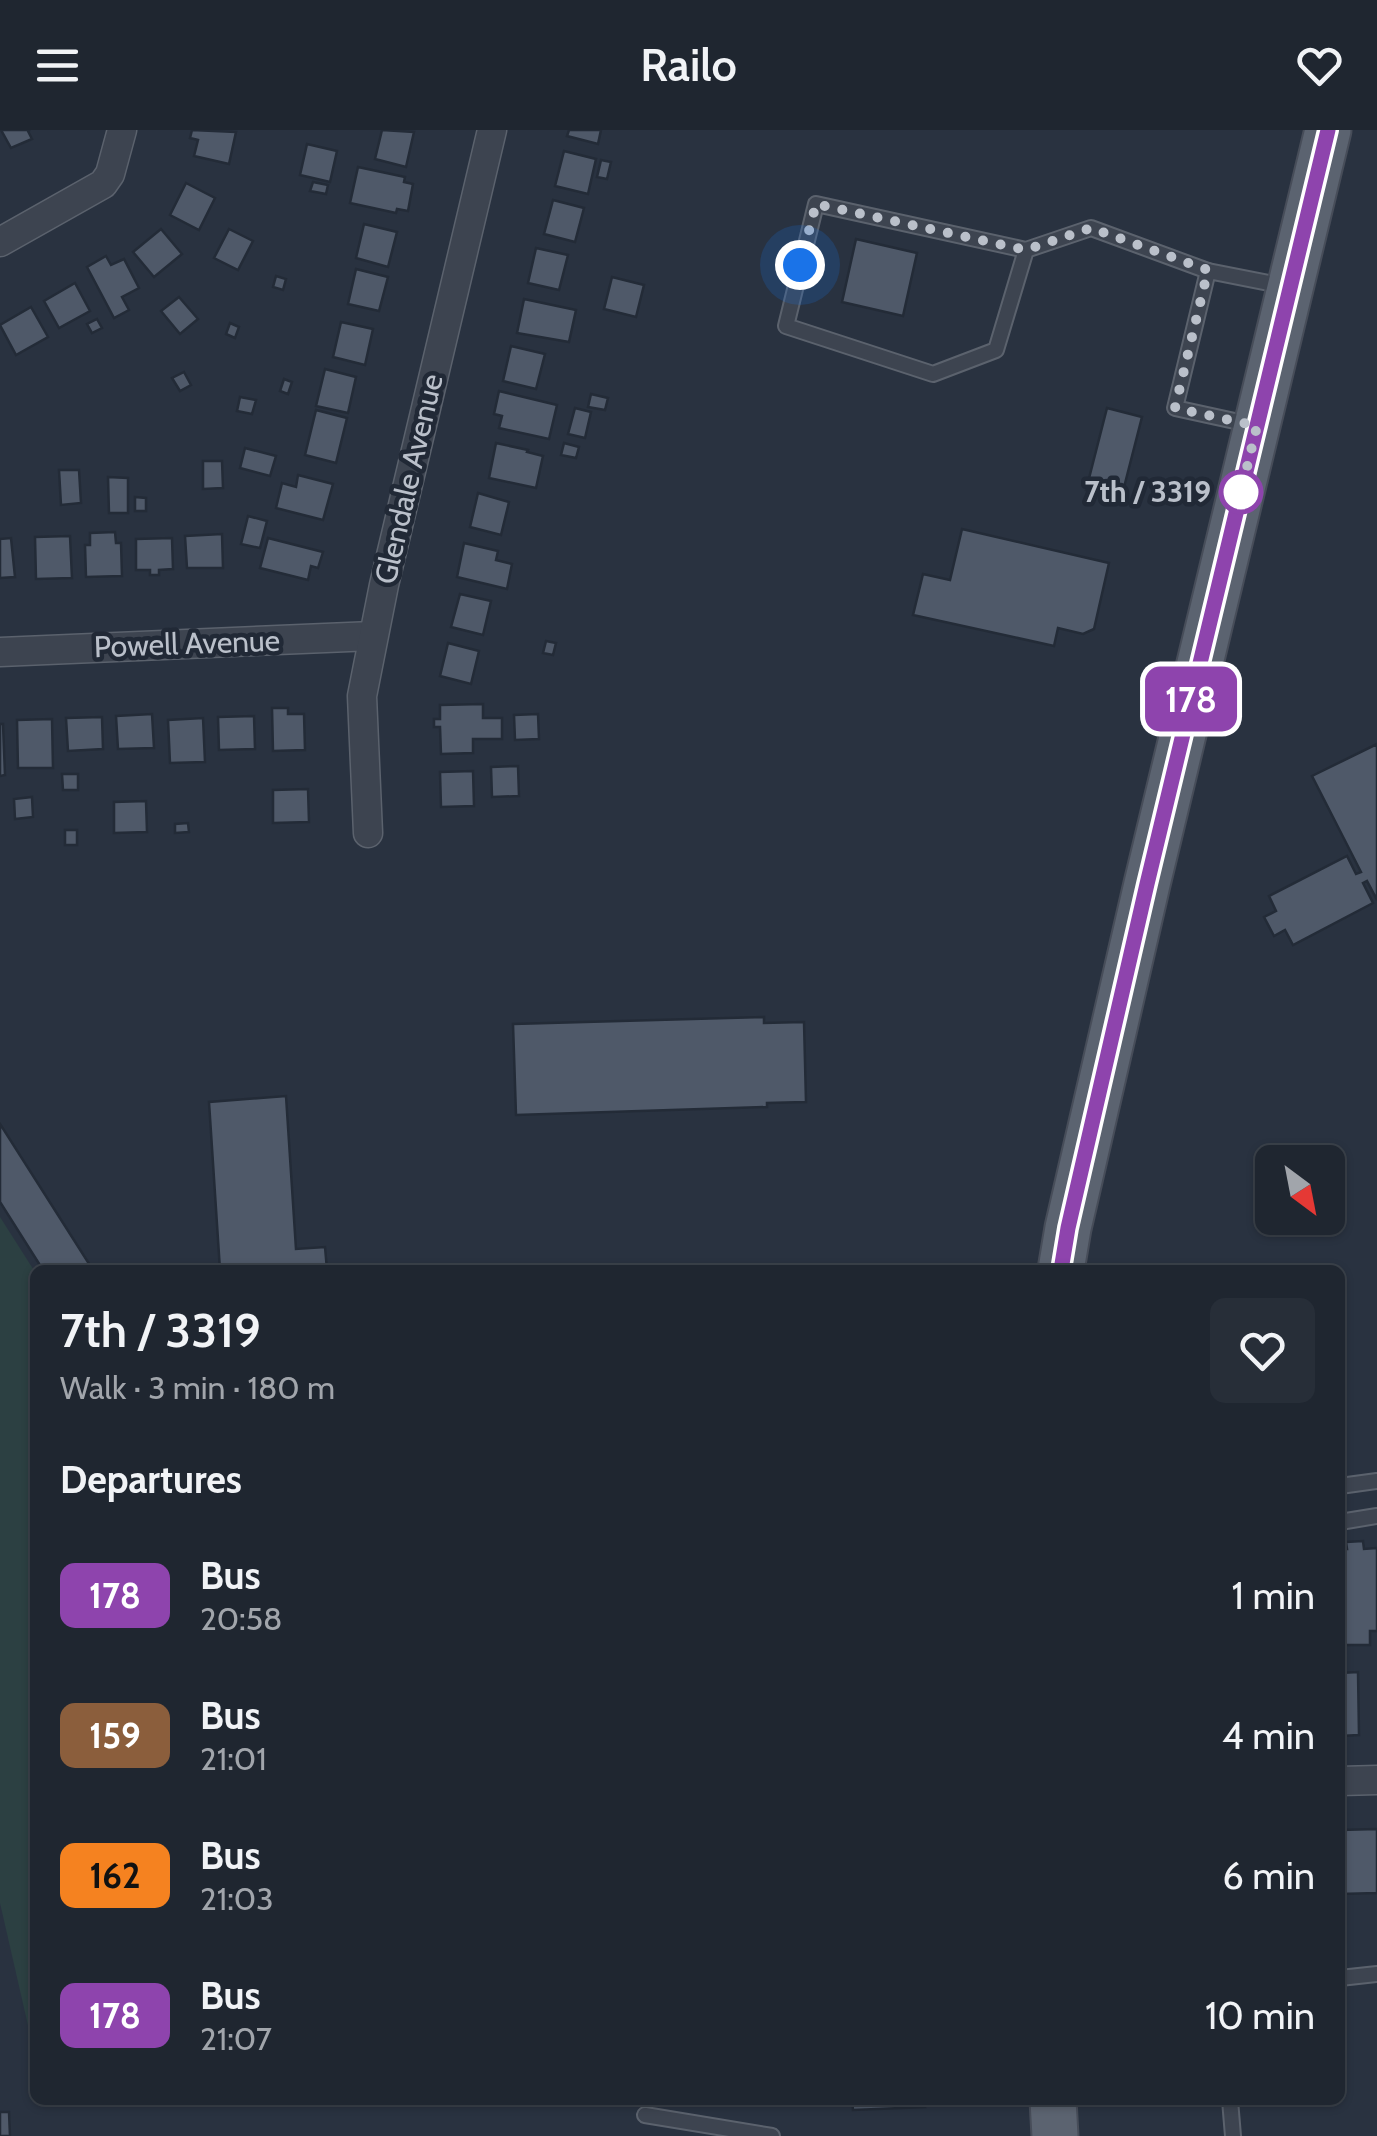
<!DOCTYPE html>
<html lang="en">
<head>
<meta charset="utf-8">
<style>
  :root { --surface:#1f2630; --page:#272e38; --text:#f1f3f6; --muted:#a1a5ab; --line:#3c434c }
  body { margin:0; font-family:Cabin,sans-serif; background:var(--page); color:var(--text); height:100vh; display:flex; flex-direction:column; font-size:38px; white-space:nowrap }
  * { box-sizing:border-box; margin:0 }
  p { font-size:32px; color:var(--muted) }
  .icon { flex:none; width:55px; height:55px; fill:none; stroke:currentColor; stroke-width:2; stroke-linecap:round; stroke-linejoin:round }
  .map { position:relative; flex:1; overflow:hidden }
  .panel { position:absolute; left:30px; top:1135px; width:1315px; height:840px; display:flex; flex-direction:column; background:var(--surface); border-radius:15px; box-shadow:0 2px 8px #0004,0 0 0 2px var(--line) }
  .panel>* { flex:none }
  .badge { padding:0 20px; border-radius:15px; font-size:35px; line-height:65px }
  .needle { width:65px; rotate:148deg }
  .fabs { position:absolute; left:1255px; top:1015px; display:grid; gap:20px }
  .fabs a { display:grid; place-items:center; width:90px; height:90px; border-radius:15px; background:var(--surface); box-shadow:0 2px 8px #0004,0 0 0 2px var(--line); font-size:50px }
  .you { position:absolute; width:50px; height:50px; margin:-25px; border:8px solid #fff; border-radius:50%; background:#1a73e8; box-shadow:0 0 0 15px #1a73e833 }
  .map>.badge { position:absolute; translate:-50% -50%; box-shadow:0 0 0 5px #fff }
  h2 { padding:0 30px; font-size:38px; line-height:90px }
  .round { display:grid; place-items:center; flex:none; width:105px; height:105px; border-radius:15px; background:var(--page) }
  .headline { display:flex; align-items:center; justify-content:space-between; height:170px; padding:0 30px }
  h1 { font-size:48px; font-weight:600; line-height:75px }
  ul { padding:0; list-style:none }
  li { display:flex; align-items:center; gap:30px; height:140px; padding:0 30px }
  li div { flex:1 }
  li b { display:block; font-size:38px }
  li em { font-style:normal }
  li .badge { min-width:110px; font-weight:700; text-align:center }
  header { display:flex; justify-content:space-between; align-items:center; height:130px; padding:0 30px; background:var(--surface); font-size:45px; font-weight:600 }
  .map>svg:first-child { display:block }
</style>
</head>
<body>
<header><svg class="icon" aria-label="menu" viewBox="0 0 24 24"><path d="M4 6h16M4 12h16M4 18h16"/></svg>Railo<svg class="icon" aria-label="heart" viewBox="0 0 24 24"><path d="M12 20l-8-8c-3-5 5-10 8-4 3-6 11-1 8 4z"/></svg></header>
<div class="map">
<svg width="1377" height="2006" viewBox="0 0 1377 2006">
  <rect width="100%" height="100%" fill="#293240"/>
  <!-- green -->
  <polygon fill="#2c4042" points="0,1087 35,1142 35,1926 0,1773"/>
  <!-- building -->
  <g fill="#4f5969" stroke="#232b37" stroke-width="2.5">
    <polygon points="1,0 30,0 28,1 32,9 11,18"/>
    <polygon points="192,0 236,2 229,34 194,26 198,10 190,8"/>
    <polygon points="382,0 414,2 406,37 375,29"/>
    <polygon points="569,0 601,0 598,14 567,6"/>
    <polygon points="307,14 337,21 330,52 300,45"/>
    <polygon points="564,21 596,29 588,64 555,56"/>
    <polygon points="601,30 611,32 607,49 597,47"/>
    <polygon points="358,37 405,47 404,52 413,54 408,81 397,79 396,83 350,73"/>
    <polygon points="313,52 328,55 326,64 310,61"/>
    <polygon points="186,53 215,68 199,100 170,85"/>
    <polygon points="553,70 584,78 575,112 544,104"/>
    <polygon points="364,94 397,102 388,137 356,128"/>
    <polygon points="161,99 182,124 154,147 133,122"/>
    <polygon points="229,99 253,111 238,140 214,128"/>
    <polygon points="856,109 917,123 903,186 842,172"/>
    <polygon points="536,118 568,125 559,160 528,153"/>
    <polygon points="106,126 111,135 124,129 139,158 122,167 129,180 114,188 87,137"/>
    <polygon points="356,139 388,147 379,181 348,174"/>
    <polygon points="276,146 286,149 283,160 273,157"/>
    <polygon points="612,147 644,155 636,187 604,179"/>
    <polygon points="75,153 90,181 59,198 44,171"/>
    <polygon points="179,167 198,189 180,204 161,181"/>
    <polygon points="524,169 576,180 569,212 517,203"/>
    <polygon points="31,177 48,207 16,225 0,195"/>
    <polygon points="97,189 102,198 92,203 87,194"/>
    <polygon points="341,192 373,199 365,235 333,227"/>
    <polygon points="230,193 239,197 235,208 226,204"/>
    <polygon points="511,216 545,224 536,259 503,251"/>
    <polygon points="325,239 356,247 348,283 316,276"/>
    <polygon points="184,242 191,255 180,261 172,248"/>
    <polygon points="284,249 292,252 288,264 280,261"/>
    <polygon points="499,261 557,275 549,309 499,298 502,286 494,284"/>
    <polygon points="591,264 608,268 605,280 588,277"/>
    <polygon points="240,267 256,270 252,284 237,281"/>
    <polygon points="575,278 591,282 585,308 568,304"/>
    <polygon points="1107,278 1142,287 1121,369 1086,360"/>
    <polygon points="316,280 347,288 336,333 305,325"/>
    <polygon points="496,313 528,320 527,322 543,326 536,358 489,348"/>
    <polygon points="564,313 579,317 576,328 561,325"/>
    <polygon points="245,318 276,326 270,346 240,338"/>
    <polygon points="203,331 222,331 223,358 203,359"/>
    <polygon points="59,340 79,340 81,373 61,375"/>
    <polygon points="298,345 333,354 323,390 276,378 282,353 296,357"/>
    <polygon points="108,347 128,348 128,383 109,383"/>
    <polygon points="478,363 509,372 501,405 470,397"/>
    <polygon points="135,367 146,368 146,381 135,381"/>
    <polygon points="248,386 267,391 260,418 241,414"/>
    <polygon points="962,399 1109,433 1094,499 1083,504 1058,498 1054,516 913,485 923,444 950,450"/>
    <polygon points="115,402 116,413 121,413 122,446 86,447 85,415 90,415 90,403"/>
    <polygon points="222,404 223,438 187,438 185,406"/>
    <polygon points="70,406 72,448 36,449 35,407"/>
    <polygon points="11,408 15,447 0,448 0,409"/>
    <polygon points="172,408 173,439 159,440 159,445 150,445 150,440 136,440 136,409"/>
    <polygon points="268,408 323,422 318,438 311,436 308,450 260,438"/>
    <polygon points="464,413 498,421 496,430 512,434 507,459 457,447"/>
    <polygon points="460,464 491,471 483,505 451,497"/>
    <polygon points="546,511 556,513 553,525 543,523"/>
    <polygon points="448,513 479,521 471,554 440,546"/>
    <polygon points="483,574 483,588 502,588 502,609 473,609 473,623 441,624 440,597 434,597 434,589 440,589 440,575"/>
    <polygon points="272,578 288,578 288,584 304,584 305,620 273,621"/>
    <polygon points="152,584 154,618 118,619 116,586"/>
    <polygon points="538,584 539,609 515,610 514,585"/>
    <polygon points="254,586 255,619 219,620 218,587"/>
    <polygon points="102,587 103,619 68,621 66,588"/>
    <polygon points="203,588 205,632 170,633 168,590"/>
    <polygon points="52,589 53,638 18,638 17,590"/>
    <polygon points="0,594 3,594 5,645 0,646"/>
    <polygon points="1377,614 1377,770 1367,751 1363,753 1373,773 1293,815 1285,800 1274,806 1264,787 1276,781 1269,766 1347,726 1356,744 1361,742 1312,646"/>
    <polygon points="518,636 519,666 492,667 491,637"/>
    <polygon points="473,641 474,676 441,677 440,642"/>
    <polygon points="62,644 78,644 78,660 63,660"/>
    <polygon points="308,659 309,692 273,693 273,660"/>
    <polygon points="32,667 33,687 15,689 14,669"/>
    <polygon points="146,671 147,702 114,703 114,672"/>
    <polygon points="188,693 189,702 175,703 175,694"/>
    <rect x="65" y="700" width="12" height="15"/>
    <polygon points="764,887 764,893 804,892 806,972 767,973 767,977 516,985 513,894"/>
    <polygon points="286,966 296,1119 325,1117 327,1140 220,1140 209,972"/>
    <polygon points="0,994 93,1140 43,1140 0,1072"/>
    <polygon points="1363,1411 1364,1419 1377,1418 1377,1501 1370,1501 1370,1515 1340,1515 1340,1419 1347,1419 1346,1412"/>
    <polygon points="1358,1542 1359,1605 1340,1606 1340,1543"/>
    <polygon points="1377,1699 1377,1763 1340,1764 1340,1700"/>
    <polygon points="852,1970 924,1970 925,1977 853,1980"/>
    <polygon points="0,1982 9,1982 10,2006 0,2006"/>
  </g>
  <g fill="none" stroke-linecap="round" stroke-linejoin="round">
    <defs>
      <g id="lane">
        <polyline points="1026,120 996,220 933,244 786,196 816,74 1026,120 1091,98 1208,141"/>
        <polyline points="1253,295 1175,278 1208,141 1284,156"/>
        <polyline points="1340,1356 1377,1351"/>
        <polyline points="1346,1391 1377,1386"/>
        <polyline points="1340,1848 1377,1844"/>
        <polyline points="1230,1970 1233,2006"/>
        <polyline points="645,1985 772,2006"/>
      </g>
      <g id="street">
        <polyline points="0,112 103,54 110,44 122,0"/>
        <polyline points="0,522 373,506"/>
        <polyline points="368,703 362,566 384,455 492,0"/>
        <polyline points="1340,1651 1377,1650"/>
      </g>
      <g id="primary">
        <polyline points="1061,1140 1068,1098 1147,754 1328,0"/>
        <polyline points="1053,1970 1055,2006"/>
      </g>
    </defs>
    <!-- lane casing -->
    <use href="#lane" stroke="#5b626d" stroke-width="18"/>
    <!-- street casing -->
    <use href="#street" stroke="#5b626d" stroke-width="31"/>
    <!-- primary casing -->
    <use href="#primary" stroke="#474d59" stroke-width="49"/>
    <!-- lane -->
    <use href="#lane" stroke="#3d4450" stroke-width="14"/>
    <!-- street -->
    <use href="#street" stroke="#3d4450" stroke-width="28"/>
    <!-- primary -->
    <use href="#primary" stroke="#5b6370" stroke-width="45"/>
  </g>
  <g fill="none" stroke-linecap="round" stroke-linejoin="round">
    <defs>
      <polyline id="line" points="1061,1140 1068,1098 1147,754 1328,0"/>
    </defs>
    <!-- line casing -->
    <use href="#line" stroke="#fff" stroke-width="22"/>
    <!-- line -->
    <use href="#line" stroke="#8e44ad" stroke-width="15"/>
    <!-- walk -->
    <polyline stroke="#bac0ca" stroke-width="10" stroke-dasharray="0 18" points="800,135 816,74 1026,120 1091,98 1208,140 1175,278 1257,296 1241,362"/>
  </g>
  <!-- markers -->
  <circle fill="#fff" stroke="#8e44ad" stroke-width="5" cx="1241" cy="362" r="20"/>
  <g text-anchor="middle" stroke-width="9" stroke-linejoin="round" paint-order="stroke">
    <!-- street labels -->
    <g font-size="30" fill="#bac0ca" stroke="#212936">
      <text transform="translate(409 349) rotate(-77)" y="10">Glendale Avenue</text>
      <text transform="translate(187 514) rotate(-2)" y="10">Powell Avenue</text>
    </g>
    <!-- stop labels -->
    <g font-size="30" font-weight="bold" fill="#bac0ca" stroke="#212936" text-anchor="end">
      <text x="1211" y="372">7th / 3319</text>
    </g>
  </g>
</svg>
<div class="fabs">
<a><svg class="needle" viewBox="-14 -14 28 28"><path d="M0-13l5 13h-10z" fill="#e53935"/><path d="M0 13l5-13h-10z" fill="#a1a5ab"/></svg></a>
</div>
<div class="you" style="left:800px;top:135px"></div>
<b class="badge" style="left:1191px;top:569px;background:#8e44ad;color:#fff">178</b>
<section class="panel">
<div class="headline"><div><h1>7th / 3319</h1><p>Walk · 3 min · 180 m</p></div><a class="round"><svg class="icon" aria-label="heart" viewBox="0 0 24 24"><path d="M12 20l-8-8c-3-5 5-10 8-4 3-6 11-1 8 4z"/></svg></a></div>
<h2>Departures</h2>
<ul>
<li><span class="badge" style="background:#8e44ad;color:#fff">178</span><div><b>Bus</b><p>20:58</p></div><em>1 min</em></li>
<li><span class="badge" style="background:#8b5e3c;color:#fff">159</span><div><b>Bus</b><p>21:01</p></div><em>4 min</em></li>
<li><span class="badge" style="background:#f58220;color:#111">162</span><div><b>Bus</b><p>21:03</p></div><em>6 min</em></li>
<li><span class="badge" style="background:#8e44ad;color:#fff">178</span><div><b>Bus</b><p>21:07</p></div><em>10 min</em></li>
</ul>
</section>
</div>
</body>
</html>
